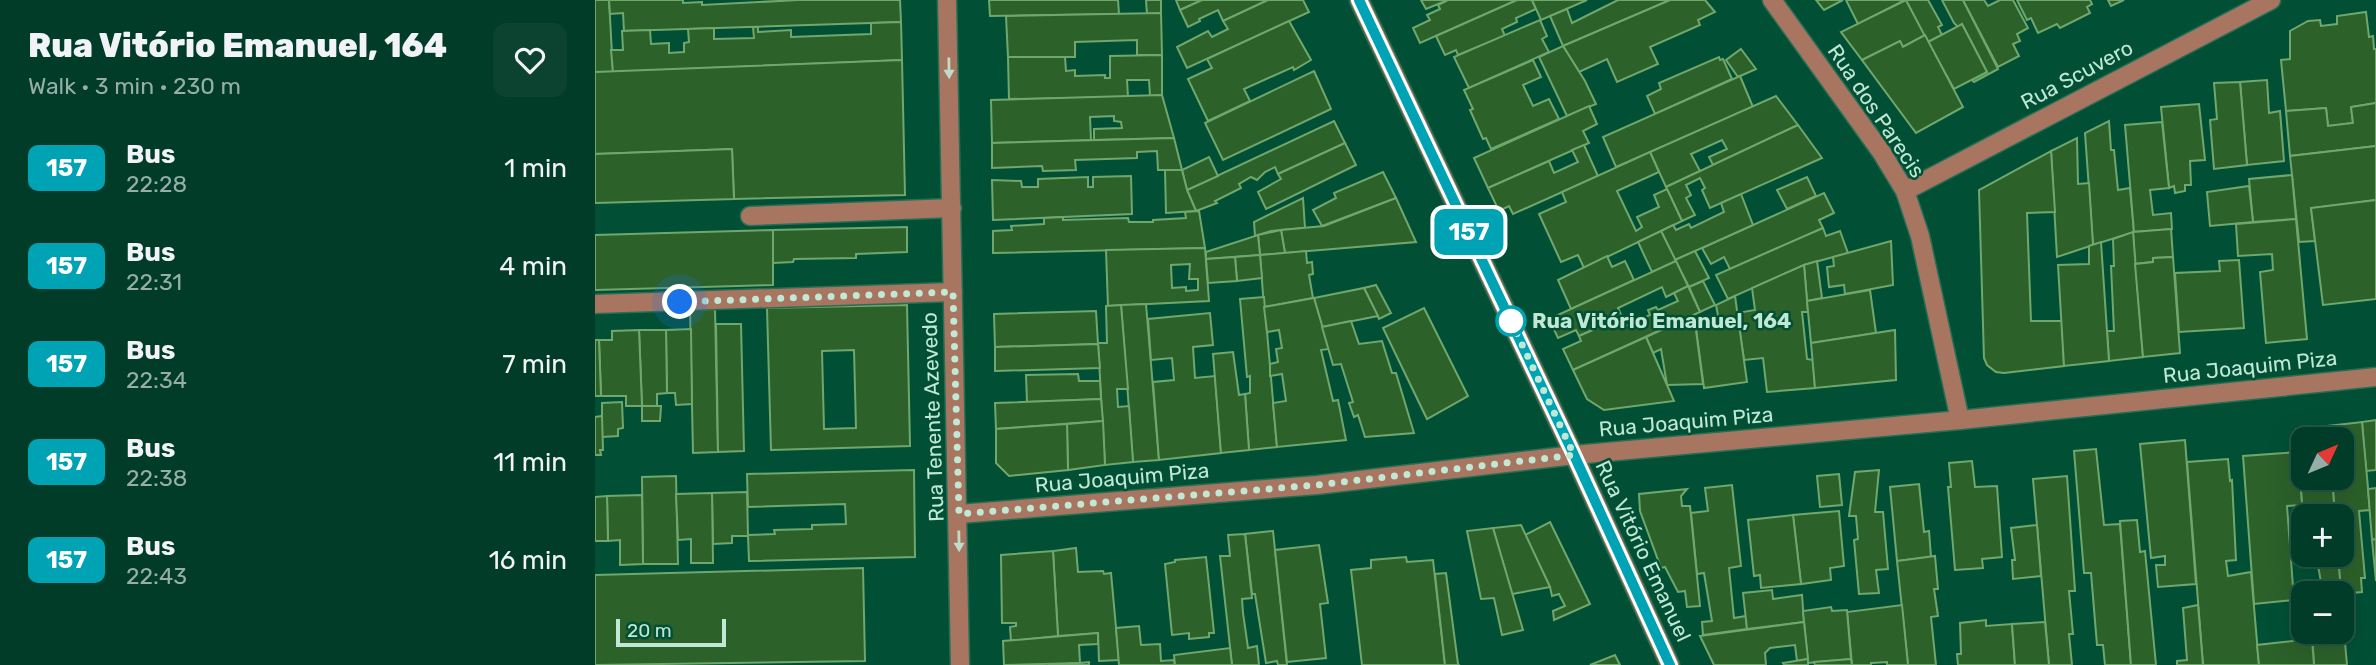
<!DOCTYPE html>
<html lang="en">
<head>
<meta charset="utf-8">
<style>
  :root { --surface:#013c28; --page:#0b4330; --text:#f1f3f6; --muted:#96ada8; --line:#235645 }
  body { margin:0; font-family:Rubik,sans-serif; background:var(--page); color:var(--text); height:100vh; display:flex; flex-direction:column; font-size:26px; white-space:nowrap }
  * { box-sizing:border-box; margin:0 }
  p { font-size:23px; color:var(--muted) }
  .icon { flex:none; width:38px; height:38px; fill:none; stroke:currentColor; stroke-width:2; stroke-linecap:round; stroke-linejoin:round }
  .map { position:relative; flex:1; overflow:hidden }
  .details { display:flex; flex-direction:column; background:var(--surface); width:595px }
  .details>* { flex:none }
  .badge { padding:0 14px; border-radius:10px; font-size:24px; line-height:46px }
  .needle { width:46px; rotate:46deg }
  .fabs { position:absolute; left:1696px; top:427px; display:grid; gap:14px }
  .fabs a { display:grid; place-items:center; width:63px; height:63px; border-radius:14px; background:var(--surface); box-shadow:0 7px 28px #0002,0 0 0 2px var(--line); font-size:35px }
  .scale { position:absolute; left:21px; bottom:18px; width:110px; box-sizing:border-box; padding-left:7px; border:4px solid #c0e8d4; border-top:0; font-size:19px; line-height:24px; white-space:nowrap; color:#c0e8d4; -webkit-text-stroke:5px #015036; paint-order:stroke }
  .you { position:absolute; width:35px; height:35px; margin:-18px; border:5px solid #fff; border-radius:50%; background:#1a73e8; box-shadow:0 0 0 10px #1a73e833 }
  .map>.badge { position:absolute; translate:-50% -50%; box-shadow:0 0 0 4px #fff }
  .round { display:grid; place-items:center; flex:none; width:74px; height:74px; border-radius:14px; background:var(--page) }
  .overview { display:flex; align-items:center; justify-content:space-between; height:119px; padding:0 28px }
  h1 { font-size:33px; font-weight:800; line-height:52px }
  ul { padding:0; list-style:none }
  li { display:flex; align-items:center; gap:21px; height:98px; padding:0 28px }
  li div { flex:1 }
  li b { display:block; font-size:26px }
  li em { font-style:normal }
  li .badge { min-width:77px; font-weight:700; text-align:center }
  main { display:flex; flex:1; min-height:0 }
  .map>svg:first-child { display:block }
</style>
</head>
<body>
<main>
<section class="details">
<div class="overview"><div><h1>Rua Vitório Emanuel, 164</h1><p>Walk · 3 min · 230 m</p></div><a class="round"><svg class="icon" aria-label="heart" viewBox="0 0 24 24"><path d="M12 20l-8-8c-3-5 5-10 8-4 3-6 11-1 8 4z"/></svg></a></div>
<ul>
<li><span class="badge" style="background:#00a3b4;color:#fff">157</span><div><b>Bus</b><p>22:28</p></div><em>1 min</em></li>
<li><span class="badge" style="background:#00a3b4;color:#fff">157</span><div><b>Bus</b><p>22:31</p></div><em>4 min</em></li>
<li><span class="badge" style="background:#00a3b4;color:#fff">157</span><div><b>Bus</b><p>22:34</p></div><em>7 min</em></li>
<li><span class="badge" style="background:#00a3b4;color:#fff">157</span><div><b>Bus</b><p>22:38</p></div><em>11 min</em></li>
<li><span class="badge" style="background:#00a3b4;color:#fff">157</span><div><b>Bus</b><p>22:43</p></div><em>16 min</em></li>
</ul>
</section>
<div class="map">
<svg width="1781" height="665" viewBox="0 0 1781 665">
  <rect width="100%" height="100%" fill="#015036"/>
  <!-- building -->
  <g fill="#2c612a" stroke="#70a76d" stroke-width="2" fill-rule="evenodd">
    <polygon points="0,0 14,0 18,72 0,72"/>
    <polygon points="14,0 88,0 88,3 107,2 107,5 203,0 305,0 306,22 29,31 28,13 15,14"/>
    <polygon points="394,0 523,0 524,14 395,16"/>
    <polygon points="551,0 566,0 566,13 552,14"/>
    <polygon points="581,0 607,0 585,10"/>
    <polygon points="607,0 673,0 628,21 623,10 604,19 605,21 593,27 585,10"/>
    <polygon points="673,0 708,0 714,12 592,68 582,47 613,31 617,37 633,29 628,21"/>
    <polygon points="826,0 853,0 831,9"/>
    <polygon points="853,0 922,0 825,43 818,28 835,20 832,15 845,9 843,5"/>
    <polygon points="922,0 937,0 941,9 921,18 922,22 907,29 910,36 863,55 861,50 850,55 841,36"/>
    <polygon points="937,0 992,0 946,20"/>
    <polygon points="1023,0 1075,0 968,46 955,16 972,9 977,23"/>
    <polygon points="1075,0 1110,0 1120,12 1103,20 1105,25 1055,47 1063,64 1022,82 1012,59 984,72 968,46"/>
    <polygon points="1221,0 1248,0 1229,10"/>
    <polygon points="1251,0 1310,0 1263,24"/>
    <polygon points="1311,0 1330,35 1308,47 1305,41 1267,60 1246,32"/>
    <polygon points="1311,0 1333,0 1347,25 1343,27 1347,35 1333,42"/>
    <polygon points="1347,0 1368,0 1403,69 1379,82 1377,80 1392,72 1367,24 1363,27 1359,23"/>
    <polygon points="1368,0 1389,0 1393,6 1405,0 1418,0 1433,28 1422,34 1425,41 1418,44 1424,56 1403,67"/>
    <polygon points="1422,0 1495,0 1497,4 1492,7 1495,13 1465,28 1462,24 1443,33 1436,18 1432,20"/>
    <polygon points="1513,0 1529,0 1516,6"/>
    <polygon points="1771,12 1774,37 1778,36 1779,49 1781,49 1781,103 1756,107 1758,123 1733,126 1731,108 1691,111 1686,60 1695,59 1695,31 1713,21 1725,20 1726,26 1742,24 1742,16"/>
    <polygon points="566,13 567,55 542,55 542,40 480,42 480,57 413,57 411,16"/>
    <polygon points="945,20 952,36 947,39 954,52 874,88 859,57"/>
    <polygon points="694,21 716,60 699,70 698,67 649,89 655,101 613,121 593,79 617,68 612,59"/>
    <polygon points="306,22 307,60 18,72 16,50 28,50 27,31 55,30 56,44 74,43 74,53 89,52 89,43 94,42 93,29 119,28 119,39 159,38 158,27 163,27 163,32 196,30 196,37 276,34 276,23"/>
    <polygon points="1367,24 1392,72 1359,89 1333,42"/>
    <polygon points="1330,35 1368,107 1321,133 1267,60 1305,41 1308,47"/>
    <polygon points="968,46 990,81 1001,104 972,116 944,57"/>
    <polygon points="1146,49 1161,69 1143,77 1131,60"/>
    <polygon points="567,55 567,95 555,96 554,80 532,80 533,97 414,99 413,57 470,57 471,71 480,70 480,76 510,75 510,78 515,78 515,56"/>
    <polygon points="1124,57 1125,60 1128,59 1137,79 1060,114 1052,96 1066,89 1064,83"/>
    <polygon points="307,60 310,195 139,199 137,149 0,154 0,72"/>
    <polygon points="938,60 946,77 928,85 938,106 954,99 964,119 896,149 891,138 888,139 875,110 878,109 869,90"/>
    <polygon points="719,71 736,109 628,160 610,123"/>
    <polygon points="1145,76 1158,107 1021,167 1008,137"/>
    <polygon points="1672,80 1674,113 1685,111 1689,161 1652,165 1645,82"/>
    <polygon points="1645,82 1652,165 1619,169 1615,120 1622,119 1619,83"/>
    <polygon points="567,95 579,138 499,140 499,129 527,128 526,122 519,121 519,116 495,117 496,140 397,143 396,100"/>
    <polygon points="1181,96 1203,125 1118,165 1114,157 1132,149 1127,140 1096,154 1105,171 1071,187 1055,152"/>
    <polygon points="1781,103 1781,146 1695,156 1691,111 1731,108 1733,126 1758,123 1756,107"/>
    <polygon points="1604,104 1610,160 1595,161 1596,185 1590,185 1590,191 1580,193 1579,186 1574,188 1566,107"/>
    <polygon points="994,106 1002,124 988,131 994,143 893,188 879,158"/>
    <polygon points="739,121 750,143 683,174 680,167 670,172 662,180 656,177 644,184 646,188 620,201 622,203 601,211 592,190"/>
    <polygon points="1514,121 1516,150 1519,150 1523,190 1535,188 1539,232 1498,245 1490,133"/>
    <polygon points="1567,122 1574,188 1555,190 1558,215 1576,213 1577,229 1539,232 1530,125"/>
    <polygon points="1203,125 1227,158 1115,208 1107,190 1110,188 1105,178 1091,185 1096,195 1091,198 1100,215 1087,221 1071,187"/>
    <polygon points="579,138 587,170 563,170 562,151 542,152 542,158 480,160 481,170 448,171 447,166 397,168 397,143"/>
    <polygon points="1482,138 1483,184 1494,183 1498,245 1462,257 1456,151"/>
    <polygon points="750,143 761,165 671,209 663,192 686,179 683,174"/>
    <polygon points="989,145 1003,176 918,214 914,206 904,211 893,188 954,161 959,173 983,162 977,150"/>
    <polygon points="1781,146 1781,200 1716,208 1720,241 1704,242 1695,156"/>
    <polygon points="137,149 139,199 0,203 0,154"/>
    <polygon points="1456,151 1460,212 1432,213 1436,321 1467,321 1469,366 1409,373 1401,372 1392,365 1389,358 1384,190"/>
    <polygon points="1055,152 1064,172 1022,191 1041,231 1047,227 1042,217 1064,207 1059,195 1072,189 1087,221 989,268 983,255 966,262 944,214 971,202 967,192"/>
    <polygon points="614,157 623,176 592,190 587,170"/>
    <polygon points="570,170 587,170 592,190 601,211 571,213"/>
    <polygon points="788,172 801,198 727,226 718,210 741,198 739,193"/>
    <polygon points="1697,175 1701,219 1658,222 1654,179"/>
    <polygon points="536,176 537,214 398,220 397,180 426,181 427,187 443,187 443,179 493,177 493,187 498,187 498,177"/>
    <polygon points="1212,177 1221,196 1192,209 1182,190"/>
    <polygon points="1654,186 1658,222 1615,226 1612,192"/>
    <polygon points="1229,193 1239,213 1224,220 1228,228 1135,269 1129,257 1116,264 1107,248"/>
    <polygon points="1146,194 1158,225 1080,260 1066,231 1078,225 1081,230 1094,224 1096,228 1129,212 1126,203"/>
    <polygon points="708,198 710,228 676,231 660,236 659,222"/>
    <polygon points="801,198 821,242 690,253 686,230 729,226"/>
    <polygon points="1781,200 1781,299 1728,305 1716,208"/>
    <polygon points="604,211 610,248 398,253 398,231 417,230 416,226 449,224 449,218 468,217 468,220 533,218 534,222 558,222 558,220 591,218 590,212"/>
    <polygon points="1701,219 1712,339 1671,343 1665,272 1678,270 1677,254 1643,256 1641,224"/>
    <polygon points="312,227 312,252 261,254 261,258 199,259 198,262 178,263 178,230"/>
    <polygon points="1228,228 1231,236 1245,231 1253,253 1209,265 1133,299 1121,275"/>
    <polygon points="1576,229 1578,257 1558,258 1558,262 1540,264 1538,232"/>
    <polygon points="178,230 178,285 0,290 0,235"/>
    <polygon points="686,230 690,253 665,255 663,235"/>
    <polygon points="1066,231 1081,261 1057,272 1043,242"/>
    <polygon points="1538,232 1548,357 1514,361 1512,331 1519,331 1516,266 1519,266 1518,239"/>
    <polygon points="663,235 665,255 611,259 611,252"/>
    <polygon points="1296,241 1298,285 1250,294 1249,285 1234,287 1232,267 1239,266 1238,257"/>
    <polygon points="1506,242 1514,361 1469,366 1463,265 1494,264 1494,246"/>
    <path d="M610,248l4,53 -101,5 -2,-56zM595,264l-1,15h9v11l-12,1v-4l-14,1 -1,-23z"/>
    <polygon points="711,251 712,263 717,262 718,274 714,275 718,298 669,307 665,255"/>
    <polygon points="1100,251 1114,278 1094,287 1080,260"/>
    <polygon points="665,255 667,278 642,281 640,257"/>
    <polygon points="1012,256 1017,267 1030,261 1039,280 976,309 963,280"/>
    <polygon points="640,257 642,281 613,283 611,259"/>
    <polygon points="1578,257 1585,353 1548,357 1540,264 1558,262 1558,258"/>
    <polygon points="1644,260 1649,328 1584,332 1580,273 1625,271 1624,261"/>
    <polygon points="1081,261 1093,286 1071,297 1067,287 1023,308 1027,317 984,336 981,330 963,338 954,319"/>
    <polygon points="1222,261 1227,298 1212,301 1209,265"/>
    <polygon points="1209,265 1213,312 1207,312 1212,359 1218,360 1220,388 1172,392 1168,358 1149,360 1142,313 1160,310 1157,288"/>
    <polygon points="1108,281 1120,305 1105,312 1094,287"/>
    <polygon points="781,285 796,313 784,319 769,288"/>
    <polygon points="1093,286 1105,312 978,370 968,349 986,341 984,336 1027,317 1031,326 1055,315 1053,310 1061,307 1063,310 1083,301 1079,293"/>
    <polygon points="769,288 783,316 727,327 719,298"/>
    <polygon points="1275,290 1281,333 1216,343 1212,301"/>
    <polygon points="1140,296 1152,382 1109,388 1101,329 1125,326 1121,305"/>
    <polygon points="669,297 682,447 654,450 650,394 655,393 655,376 652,377 645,299"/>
    <polygon points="719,298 734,349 726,350 738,401 743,400 751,440 682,447 678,403 691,401 687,374 675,376 675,364 683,362 681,349 687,348 684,330 672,332 669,307"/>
    <polygon points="551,304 564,460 538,462 526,305"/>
    <path d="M312,305l3,141 -139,4 -4,-142zM259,350l2,78 -32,1 -2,-78z"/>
    <polygon points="526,305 533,389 522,389 523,407 534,406 538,462 510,465 503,343 512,343 511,306"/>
    <polygon points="829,308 873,396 832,419 788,328"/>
    <polygon points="120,309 123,452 98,453 95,310"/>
    <polygon points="501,311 503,344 400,347 399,314"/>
    <polygon points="615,313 618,345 598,347 600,378 620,376 626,453 564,460 558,382 579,380 577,358 556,360 553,319"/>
    <polygon points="1099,315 1108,384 1072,385 1066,349 1058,353 1051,337"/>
    <polygon points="756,321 764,344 787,341 797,373 801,373 819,433 770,437 763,415 759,417 754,403 758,402 746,364 738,365 727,327"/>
    <polygon points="121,324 146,324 149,451 123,452"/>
    <polygon points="96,329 97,404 81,405 80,393 72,393 71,330"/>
    <polygon points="44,330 71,330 72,393 62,394 62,406 47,406"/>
    <polygon points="44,330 47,406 31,406 31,396 6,396 4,340 17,340 17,331"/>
    <polygon points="1300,330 1301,380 1220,388 1216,343"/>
    <polygon points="1051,337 1079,401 1009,410 992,399 978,370"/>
    <polygon points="0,340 4,340 6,396 0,396"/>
    <polygon points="503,344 505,368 400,371 400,347"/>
    <polygon points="638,352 644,395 650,394 654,450 626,453 618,354"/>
    <polygon points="483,374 484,381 505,381 506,399 432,402 431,375"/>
    <polygon points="506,399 508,421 401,429 400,403"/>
    <polygon points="27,402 28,428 23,429 23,436 7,437 7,403"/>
    <polygon points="47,406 66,406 65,421 47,421"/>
    <polygon points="7,416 8,450 5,450 6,455 0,455 0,417"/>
    <polygon points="1781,420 1781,470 1771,471 1767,422"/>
    <polygon points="508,421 510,465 473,470 472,424"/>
    <polygon points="1767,422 1775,510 1764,511 1770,578 1766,578 1767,592 1746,594 1743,555 1746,555 1746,516 1740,516 1737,478 1746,478 1746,439 1734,439 1733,426"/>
    <polygon points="472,424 473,470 414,476 401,463 401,429"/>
    <polygon points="1733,426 1734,439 1708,439 1708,478 1737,478 1740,516 1708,515 1701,429"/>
    <polygon points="1590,440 1601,584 1563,587 1561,565 1570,565 1570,556 1556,558 1545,444"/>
    <polygon points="1501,449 1509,525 1525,524 1536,665 1510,665 1508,645 1502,645 1496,573 1489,573 1479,451"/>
    <polygon points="1703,452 1707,505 1692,506 1699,600 1659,604 1648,456"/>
    <polygon points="1633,459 1635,481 1637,480 1641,560 1631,561 1633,576 1656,572 1664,665 1608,665 1592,462"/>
    <polygon points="1377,461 1380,487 1402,486 1407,557 1387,559 1388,568 1360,570 1353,487 1356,487 1354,463"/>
    <polygon points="319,470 320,557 154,561 153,535 180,534 179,530 217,529 217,525 251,524 250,504 153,507 152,474"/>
    <polygon points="1284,470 1280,512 1288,512 1293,569 1281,570 1284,593 1264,594 1259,540 1263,539 1261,516 1254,516 1260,472"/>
    <polygon points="1244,474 1247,505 1225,507 1222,476"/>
    <polygon points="81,476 83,564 48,564 47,477"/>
    <polygon points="1472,476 1480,591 1474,591 1478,634 1474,634 1477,665 1454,665 1438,479"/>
    <polygon points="1324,484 1329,532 1334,531 1336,557 1302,561 1295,487"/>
    <polygon points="1137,485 1146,566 1134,568 1139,618 1151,616 1152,629 1108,635 1107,622 1117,621 1109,573 1102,574 1096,513 1113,511 1110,488"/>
    <polygon points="1781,488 1781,539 1777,540 1773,489"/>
    <polygon points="1092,489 1086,496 1087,506 1095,506 1105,606 1092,607 1090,591 1083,592 1070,567 1066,568 1045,511 1044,494"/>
    <polygon points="152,492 153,536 137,536 137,543 118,544 117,493"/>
    <polygon points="117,493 118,563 96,563 96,539 83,540 81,494"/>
    <polygon points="47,495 48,564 25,565 25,540 13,541 12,496"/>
    <polygon points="12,496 13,541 0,541 0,497"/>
    <polygon points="1244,511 1249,566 1235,568 1236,580 1206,584 1198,515"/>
    <polygon points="1198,515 1206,584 1166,588 1165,575 1159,576 1153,520"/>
    <polygon points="1542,520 1545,552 1550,551 1561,665 1536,665 1525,521"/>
    <polygon points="955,522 995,604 959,620 958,611 970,606 964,594 957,596 955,587 930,535"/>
    <polygon points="926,525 955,587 917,594 898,528"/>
    <polygon points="1442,525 1446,576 1418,579 1417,560 1420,560 1416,528"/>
    <polygon points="898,528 928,630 907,635 899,598 886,599 872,531"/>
    <polygon points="678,531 680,550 692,665 683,665 682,661 671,663 660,594 657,594 650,534"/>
    <polygon points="650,534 657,598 647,599 648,613 653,648 662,646 664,665 637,665 625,556 635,556 633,535"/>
    <polygon points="1781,539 1781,581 1777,540"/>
    <polygon points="724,545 733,603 725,604 731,658 692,662 680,550"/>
    <polygon points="481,548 483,572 508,571 509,574 516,573 524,660 504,661 503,633 463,636 458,551"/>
    <polygon points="458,551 463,636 416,641 415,627 421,626 421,623 407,623 406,555"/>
    <polygon points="1721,555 1743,555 1746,593 1728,593"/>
    <polygon points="1340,556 1343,589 1339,589 1343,616 1336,617 1341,665 1313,665 1302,561"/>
    <polygon points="611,557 619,633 614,633 614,637 594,639 594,633 577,635 570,564 580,562 580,560"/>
    <polygon points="811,557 812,562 838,560 850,665 767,665 756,570 776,568 776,560"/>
    <polygon points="268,568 270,661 0,665 0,575"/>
    <polygon points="851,573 863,664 864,665 850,665 840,574"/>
    <polygon points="1177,590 1178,599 1207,595 1209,622 1152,629 1148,593"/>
    <polygon points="1746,597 1752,665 1719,665 1717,632 1746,632"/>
    <polygon points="1307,605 1313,665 1292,665 1292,662 1276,663 1276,665 1257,665 1252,612"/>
    <polygon points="1603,605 1608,665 1582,665 1582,661 1592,660 1588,608"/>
    <polygon points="1236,607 1237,611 1252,610 1256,659 1213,663 1208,611"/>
    <polygon points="1391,620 1391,626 1417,624 1420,665 1363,665 1362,654 1366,654 1365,623"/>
    <polygon points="1209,622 1213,659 1202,661 1200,645 1175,648 1170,653 1171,665 1119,665 1105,636"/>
    <polygon points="1450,622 1454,665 1420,665 1417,624"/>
    <polygon points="544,626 546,645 565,644 566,661 579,660 580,665 524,665 521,628"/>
    <polygon points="503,633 503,644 484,645 485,663 409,665 408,641"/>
    <polygon points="1717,639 1719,665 1664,665 1662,645"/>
    <polygon points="635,648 637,665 580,665 579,655"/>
    <polygon points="1020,655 1025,665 995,665"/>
    <polygon points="1213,659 1213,665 1189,665 1188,663"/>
    <polygon points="1256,659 1257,665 1220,665 1219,662"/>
    <polygon points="494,662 494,665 453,665 485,663"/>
  </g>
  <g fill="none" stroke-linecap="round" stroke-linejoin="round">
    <defs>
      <g id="minor">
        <polyline points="352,0 365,665"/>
        <polyline points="764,0 979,455 1075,665"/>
        <polyline points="1177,0 1287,153 1310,191 1325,236 1365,420"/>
        <polyline points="1310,191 1676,0"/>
        <polyline points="155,216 357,208"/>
        <polyline points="0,304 358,292"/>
        <polyline points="364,514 722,485 979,455 1365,420 1781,377"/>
      </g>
    </defs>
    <!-- minor casing -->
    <use href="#minor" stroke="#276e56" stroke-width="21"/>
    <!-- minor -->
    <use href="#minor" stroke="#a87560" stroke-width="18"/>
  </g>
  <!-- one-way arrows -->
  <defs><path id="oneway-solid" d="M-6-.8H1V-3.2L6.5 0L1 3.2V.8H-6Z" transform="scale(1.75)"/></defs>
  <g fill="#bedcc8">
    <use href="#oneway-solid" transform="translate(354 68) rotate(89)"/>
    <use href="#oneway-solid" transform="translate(364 541) rotate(89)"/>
  </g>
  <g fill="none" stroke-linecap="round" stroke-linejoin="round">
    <defs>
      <polyline id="line" points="764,0 979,455 1075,665"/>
    </defs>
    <!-- line casing -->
    <use href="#line" stroke="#fff" stroke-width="16"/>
    <!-- line -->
    <use href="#line" stroke="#00a3b4" stroke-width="10"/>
    <!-- walk -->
    <polyline stroke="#c0e8d4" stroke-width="7" stroke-dasharray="0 12.6" points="85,302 358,292 364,514 722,485 979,455 916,321"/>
  </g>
  <!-- markers -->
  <circle fill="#fff" stroke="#00a3b4" stroke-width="3.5" cx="916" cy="321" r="14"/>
  <g text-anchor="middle" stroke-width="5" stroke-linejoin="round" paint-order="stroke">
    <!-- street labels -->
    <g font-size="21" fill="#c0e8d4" stroke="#015036">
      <text transform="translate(1482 75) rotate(-28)" y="7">Rua Scuvero</text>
      <text transform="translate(1281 111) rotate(56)" y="7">Rua dos Parecis</text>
      <text transform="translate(1655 367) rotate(-6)" y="7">Rua Joaquim Piza</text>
      <text transform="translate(338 417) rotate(-92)" y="7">Rua Tenente Azevedo</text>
      <text transform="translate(1091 422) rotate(-5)" y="7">Rua Joaquim Piza</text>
      <text transform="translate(527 478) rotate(-5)" y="7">Rua Joaquim Piza</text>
      <text transform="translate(1048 551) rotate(65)" y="7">Rua Vitório Emanuel</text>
    </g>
    <!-- stop labels -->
    <g font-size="21" font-weight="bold" fill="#c0e8d4" stroke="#015036" text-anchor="start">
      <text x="937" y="328">Rua Vitório Emanuel, 164</text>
    </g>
  </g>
</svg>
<div class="fabs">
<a><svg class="needle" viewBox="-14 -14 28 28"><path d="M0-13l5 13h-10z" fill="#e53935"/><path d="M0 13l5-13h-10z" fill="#96ada8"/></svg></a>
<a>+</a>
<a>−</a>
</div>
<div class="scale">20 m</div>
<div class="you" style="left:85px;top:302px"></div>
<b class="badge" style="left:874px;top:232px;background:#00a3b4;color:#fff">157</b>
</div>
</main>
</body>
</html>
